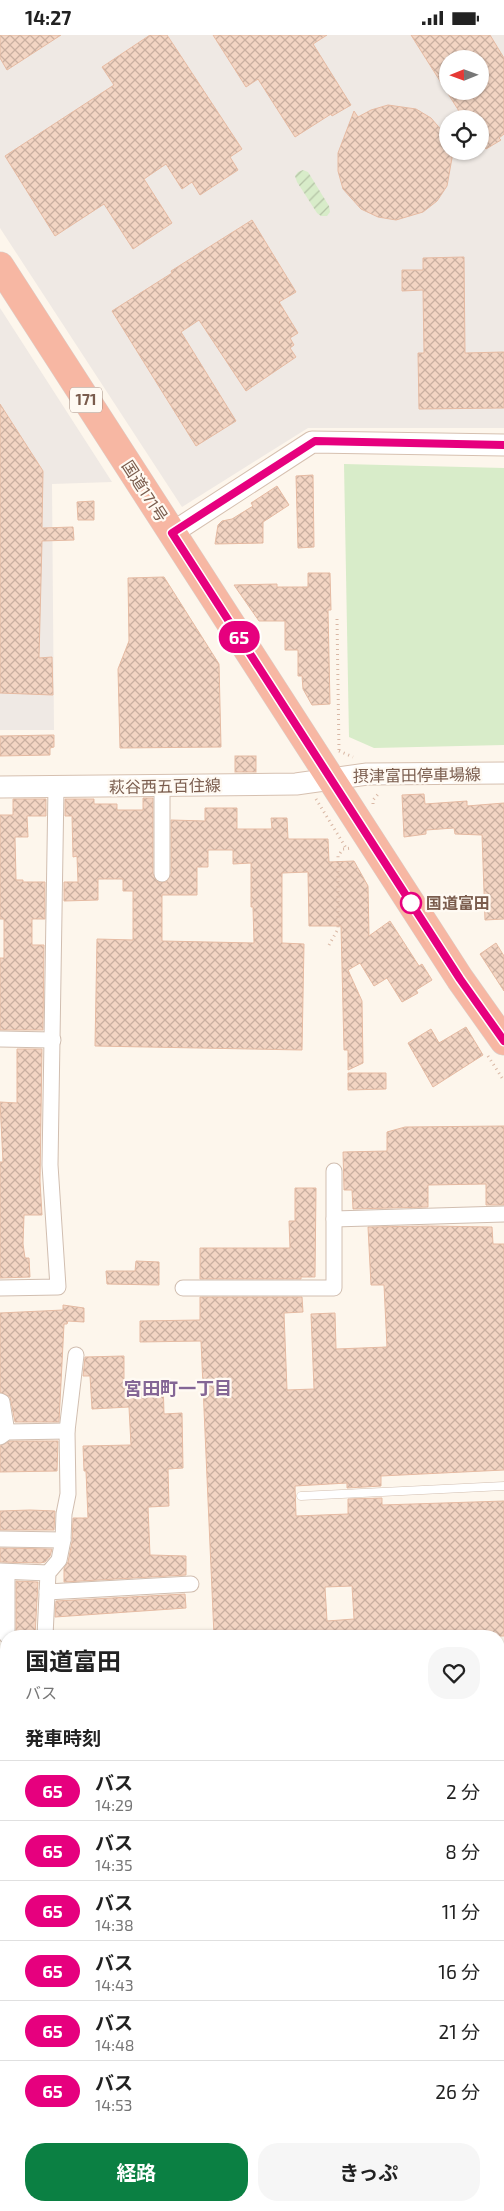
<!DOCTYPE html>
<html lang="ja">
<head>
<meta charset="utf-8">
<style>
  :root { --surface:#fff; --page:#f6f6f6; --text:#222; --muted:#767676; --line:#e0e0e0; --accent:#0b8043 }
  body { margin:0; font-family:"Exo 2","Noto Sans JP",sans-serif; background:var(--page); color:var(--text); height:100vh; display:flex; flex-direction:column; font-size:19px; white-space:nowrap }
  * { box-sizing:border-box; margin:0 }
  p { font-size:16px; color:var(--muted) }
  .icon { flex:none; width:28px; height:28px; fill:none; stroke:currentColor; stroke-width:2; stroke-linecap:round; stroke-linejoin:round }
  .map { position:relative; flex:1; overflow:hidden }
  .drawer { position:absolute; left:0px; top:1595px; width:505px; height:581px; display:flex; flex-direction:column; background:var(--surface); border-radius:20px 20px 0 0; box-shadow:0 1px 4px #0004 }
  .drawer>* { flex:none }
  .badge { padding:0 10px; border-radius:16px; font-size:18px; line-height:32px }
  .needle { width:32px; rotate:269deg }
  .fabs { position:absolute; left:439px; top:15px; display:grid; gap:10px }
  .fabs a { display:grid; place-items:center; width:50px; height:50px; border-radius:50%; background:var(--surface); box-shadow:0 1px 4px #0004; font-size:25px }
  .map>.badge { position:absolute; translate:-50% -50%; box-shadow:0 0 0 2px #fff }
  h2 { padding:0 25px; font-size:19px; line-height:45px }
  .round { display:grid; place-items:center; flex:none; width:52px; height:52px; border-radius:20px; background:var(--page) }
  .headline { display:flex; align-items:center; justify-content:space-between; height:85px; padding:0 25px }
  h1 { font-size:24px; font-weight:700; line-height:38px }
  .primary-button { display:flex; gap:10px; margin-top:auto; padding:10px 25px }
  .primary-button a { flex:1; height:58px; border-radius:20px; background:var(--accent); color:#fff; font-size:20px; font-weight:700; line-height:58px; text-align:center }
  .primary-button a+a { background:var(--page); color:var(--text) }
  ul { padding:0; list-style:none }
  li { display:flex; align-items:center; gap:15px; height:60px; padding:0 25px; border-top:1px solid var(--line) }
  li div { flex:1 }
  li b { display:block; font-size:19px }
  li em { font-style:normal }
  li .badge { min-width:55px; font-weight:700; text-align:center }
  .status { display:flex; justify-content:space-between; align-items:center; height:35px; padding:0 25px; background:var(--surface); direction:ltr }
  .status svg { height:14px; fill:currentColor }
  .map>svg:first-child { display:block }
</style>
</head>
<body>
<div class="status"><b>14:27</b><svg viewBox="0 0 49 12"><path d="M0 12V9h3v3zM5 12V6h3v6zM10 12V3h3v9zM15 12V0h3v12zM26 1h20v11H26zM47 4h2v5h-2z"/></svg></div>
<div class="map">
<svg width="504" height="2176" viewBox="0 0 504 2176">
  <defs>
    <pattern id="park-tufts" width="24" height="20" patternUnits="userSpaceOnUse" patternTransform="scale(1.25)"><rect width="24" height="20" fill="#d8ecc9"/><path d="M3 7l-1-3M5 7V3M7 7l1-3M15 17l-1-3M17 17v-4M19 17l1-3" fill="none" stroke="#b4c2a5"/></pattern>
    <pattern id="garden-furrows" width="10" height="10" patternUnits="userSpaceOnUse" patternTransform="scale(1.25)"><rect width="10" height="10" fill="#d8ecc9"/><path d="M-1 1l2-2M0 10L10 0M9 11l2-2" fill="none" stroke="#b4c2a5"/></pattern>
    <pattern id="building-cross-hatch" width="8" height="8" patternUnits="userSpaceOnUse" patternTransform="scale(1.25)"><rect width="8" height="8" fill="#f3d5c3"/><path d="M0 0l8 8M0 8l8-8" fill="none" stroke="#cab0a1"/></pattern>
  </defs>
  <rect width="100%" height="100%" fill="#fdf6ec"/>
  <!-- industrial -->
  <g fill="#efe9e4" fill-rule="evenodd">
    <path d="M0,0h504v393h-196l-126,79 -182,-279zM448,24h32v32h-32zM448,84h32v32h-32z"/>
    <polygon points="0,273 112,447 52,449 54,695 0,695"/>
    <polygon points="504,1778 504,2018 499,2018 499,1779"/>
    <polygon points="6,1813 6,1892 0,1892 0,1814"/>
  </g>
  <!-- grass -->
  <polygon fill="#d8ecc9" points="344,429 504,433 504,710 374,713 349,702"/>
  <!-- park -->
  <rect fill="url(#park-tufts)" x="499" y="2037" width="5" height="40"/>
  <!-- garden -->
  <polygon fill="url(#garden-furrows)" points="303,135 308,137 329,171 330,177 327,181 321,181 317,178 297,147 295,141 298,137"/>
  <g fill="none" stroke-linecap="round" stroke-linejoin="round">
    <!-- stream -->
    <g stroke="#a5d3da" stroke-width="5">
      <polyline points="499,2016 504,2017"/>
      <polyline points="0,2125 6,2122"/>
    </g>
  </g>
  <!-- building -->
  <g fill="url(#building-cross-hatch)" stroke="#e6bba3" fill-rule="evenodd">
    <polygon points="0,0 61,0 7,35 0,23"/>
    <polygon points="150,0 167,0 242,114 230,122 238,135 200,160 192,147 182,154 166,129 144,144 172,188 133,214 104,169 55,201 5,121 114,50 102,32"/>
    <polygon points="213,0 327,0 313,9 351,70 332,81 331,79 295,102 258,44 246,52"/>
    <path d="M411,0h79l14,23v76l-5,4 2,2 -15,9 -6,-10v-20h-16zM448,24h32v32h-32z"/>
    <polygon points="388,70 416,74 431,83 443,97 448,105 448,116 451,116 452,123 447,151 437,166 423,177 396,185 378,182 361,174 343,154 338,136 338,118 354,76 358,82 371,75"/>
    <polygon points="252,185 296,257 279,267 298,298 290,303 294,310 290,313 296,322 246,356 199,285 181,297 236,386 196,411 112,276 172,238 171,236"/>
    <polygon points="464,222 465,318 504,317 504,373 419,374 418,318 424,318 423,255 402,256 402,235 423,235 423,223"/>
    <polygon points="0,369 43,436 42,493 73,492 74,505 42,506 39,623 52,622 53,660 0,658"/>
    <polygon points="313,440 314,512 298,513 296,441"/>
    <polygon points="277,451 289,470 263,487 263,508 215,509 218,490 222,486 232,484 253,471 251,468"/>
    <polygon points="94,466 94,485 78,485 77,467"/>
    <polygon points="308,538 330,538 331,575 328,575 330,669 312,670 303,654 302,641 298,641 298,615 285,615 285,586 259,586 234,550 277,549 277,552 308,552"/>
    <polygon points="164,542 219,629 221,712 120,713 118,634 129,606 128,543"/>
    <polygon points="54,700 54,712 50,713 50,720 0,721 0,701"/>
    <rect x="235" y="721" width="21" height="16"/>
    <polygon points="424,759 425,769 467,766 467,771 504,768 504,884 485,885 482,800 455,799 454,793 426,795 426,799 404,802 402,760"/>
    <path d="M143,763h10v76l5,8h8l5,-8v-54l34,1v-13h32v21h35l-1,-11h16l1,21h40l1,23 25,-1 14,25 1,50 21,-15 29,45 3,-2 10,16 -16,10 2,3 -16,9 -15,-24 -13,8 -14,-23 -12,7 14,31 1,62 -15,7v-20h-4l-3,-124h-32l-1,-54 -26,1v70l22,1 -2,106 -207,-4 2,-107 36,1v-49h-10v-12h-25v21l-34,1v-19h14l-1,-26 -4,1 -1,-41h-7v-17h29v5h23v6h26zM208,815h25v14l18,-1v44h2l1,36 -92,-2v-46h35v-28h11z"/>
    <polygon points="13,764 46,764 46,781 27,781 28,802 15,802 16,845 23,845 23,847 45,847 45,884 32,884 32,910 44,910 43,995 0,995 0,923 4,923 4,884 0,884 0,780 13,780"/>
    <polygon points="496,908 504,921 504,956 480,919"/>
    <polygon points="466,992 483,1020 433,1052 408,1008 431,994 439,1008"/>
    <polygon points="17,1014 42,1014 40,1146 42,1180 24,1180 23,1209 25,1223 29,1223 30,1242 0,1243 0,1127 3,1127 0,1067 17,1068"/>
    <polygon points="348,1038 386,1038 386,1054 348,1055"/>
    <polygon points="504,1091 504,1170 486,1170 486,1149 428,1150 428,1172 353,1174 352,1155 344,1155 343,1117 387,1116 387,1097 405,1092"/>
    <polygon points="295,1153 316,1153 315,1242 301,1242 301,1244 200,1244 200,1213 290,1213 289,1186 295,1186"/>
    <path d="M428,1191l64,1 1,17h11v226l-123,6v10l-34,2v-5l-52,3 1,30 52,-2v-15l34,-1v7l122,-4v135h-290l-13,-295 -61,1v-21l60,-1v-23h102l1,15 -19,1 3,77 27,-1 -3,-75 24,-1 1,36 51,-2 -3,-62h-13l-3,-58zM352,1551l2,33 -27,2 -2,-34z"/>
    <polygon points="136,1226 159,1227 159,1250 107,1249 106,1236 135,1236"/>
    <polygon points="63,1270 84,1273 84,1287 68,1286 67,1289 64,1289 59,1387 15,1387 10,1362 0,1357 0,1278 63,1275"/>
    <polygon points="124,1321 124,1348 163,1346 164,1379 182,1378 183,1433 168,1434 169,1471 148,1472 150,1520 186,1521 186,1540 64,1547 64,1533 68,1527 72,1507 73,1483 88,1483 86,1436 84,1436 83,1411 131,1410 129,1372 92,1374 90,1341 83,1341 85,1322"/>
    <polygon points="10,1406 58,1406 57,1436 0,1437 0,1411"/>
    <polygon points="30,1475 55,1476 54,1495 0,1495 0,1476"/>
    <polygon points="0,1513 52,1514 50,1521 45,1527 40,1528 0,1527"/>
    <polygon points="16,1546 38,1547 35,1601 16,1601"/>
    <polygon points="185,1559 186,1573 55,1582 56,1566"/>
  </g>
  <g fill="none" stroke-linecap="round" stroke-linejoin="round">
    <defs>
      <polyline id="lane" points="301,1461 504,1451"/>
      <g id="street">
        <polyline points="162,751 162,839"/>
        <polyline points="0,1004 53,1005"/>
        <polyline points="334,1184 504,1179"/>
        <polyline points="0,1253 58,1252 50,1130 56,752"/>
        <polyline points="183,1253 334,1253 334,1136"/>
        <polyline points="0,1366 2,1367 7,1397"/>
        <polyline points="0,1402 7,1397 67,1396"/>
        <polyline points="0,1504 63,1505"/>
        <polyline points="0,1536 48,1538"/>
        <polyline points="7,1537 7,1601"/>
        <polyline points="47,1557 191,1549"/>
        <polyline points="45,1601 48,1538 59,1525 63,1505 64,1479 68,1459 67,1396 76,1320"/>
        <polyline points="0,1981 6,1981"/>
        <polyline points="0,2044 6,2045"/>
        <polyline points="499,2083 504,2083"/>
        <polyline points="199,2170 199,2176"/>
        <polyline points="287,2170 287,2176"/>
        <polyline points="370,2170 370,2176"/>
        <polyline points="451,2170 451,2176"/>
        <polyline points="42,2176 42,2170"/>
      </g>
      <g id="secondary">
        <polyline points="172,498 312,407 504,410"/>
        <polyline points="0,752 296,749 367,739 504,738"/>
        <polyline points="499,1760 504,1760"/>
        <polyline points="0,1797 6,1797"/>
      </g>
      <polyline id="highway" points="0,231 460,944 504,1006"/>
    </defs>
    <!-- lane casing -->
    <use href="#lane" stroke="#d1beb0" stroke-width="9"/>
    <!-- street casing -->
    <use href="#street" stroke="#d1beb0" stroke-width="17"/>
    <!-- secondary casing -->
    <use href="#secondary" stroke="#d6c0b0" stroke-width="23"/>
    <!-- highway casing -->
    <use href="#highway" stroke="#dad1cd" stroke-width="29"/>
    <!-- path -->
    <g stroke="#d9b8a5" stroke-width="3" stroke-dasharray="1 4" stroke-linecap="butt">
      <polyline points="337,584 339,716"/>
      <polyline points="339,716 353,722"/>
      <polyline points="316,764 346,813"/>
      <polyline points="373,769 373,765 379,758"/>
      <polyline points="329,910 338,894 338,821 343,814 352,813"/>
      <polyline points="488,1021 504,1046"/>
      <polyline points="499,2026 504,2026"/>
    </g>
    <!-- lane -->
    <use href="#lane" stroke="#fff" stroke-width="8"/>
    <!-- street -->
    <use href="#street" stroke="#fff" stroke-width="15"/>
    <!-- secondary -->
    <use href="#secondary" stroke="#fff" stroke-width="21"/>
    <!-- highway -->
    <use href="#highway" stroke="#f7b7a3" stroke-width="28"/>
  </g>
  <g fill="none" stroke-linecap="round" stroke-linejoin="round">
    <defs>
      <polyline id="line" points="504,410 315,406 172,498 460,944 504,1006"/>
    </defs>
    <!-- line casing -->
    <use href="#line" stroke="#fff" stroke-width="11"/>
    <!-- line -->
    <use href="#line" stroke="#e6007e" stroke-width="8"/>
  </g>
  <!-- markers -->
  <circle fill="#fff" stroke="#e6007e" stroke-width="2.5" cx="411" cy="868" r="10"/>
  <g text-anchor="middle" stroke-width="4.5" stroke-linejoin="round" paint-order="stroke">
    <!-- shield labels -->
    <rect fill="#fffaf3" stroke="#a28b7f" stroke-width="1" x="70" y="352.5" width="32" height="25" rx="4"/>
    <g font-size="15" font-weight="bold" fill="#7a5c4d">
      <text x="86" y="370">171</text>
    </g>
    <!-- street labels -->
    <g font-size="16" fill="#7a5c4d" stroke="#fffaf3">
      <text transform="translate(145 456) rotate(57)" y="6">国道171号</text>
      <text transform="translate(417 740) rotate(-1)" y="6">摂津富田停車場線</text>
      <text transform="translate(165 751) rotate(-1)" y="6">萩谷西五百住線</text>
    </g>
    <!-- stop labels -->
    <g font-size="16" font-weight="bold" fill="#7a5c4d" stroke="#fffaf3" text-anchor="start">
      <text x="426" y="874">国道富田</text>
    </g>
    <!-- neighbourhood labels -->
    <g font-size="18" font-weight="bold" fill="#846695" stroke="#fffaf3">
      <text x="178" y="1360">宮田町一丁目</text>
    </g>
  </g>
</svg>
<div class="fabs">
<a><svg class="needle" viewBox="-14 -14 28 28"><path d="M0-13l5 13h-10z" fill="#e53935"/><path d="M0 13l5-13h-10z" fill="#767676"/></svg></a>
<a><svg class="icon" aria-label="locate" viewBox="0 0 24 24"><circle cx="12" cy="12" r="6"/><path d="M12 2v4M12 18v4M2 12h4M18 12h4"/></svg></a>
</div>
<b class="badge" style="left:239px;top:602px;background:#e6007e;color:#fff">65</b>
<section class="drawer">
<div class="headline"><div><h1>国道富田</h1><p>バス</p></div><a class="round"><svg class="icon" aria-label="heart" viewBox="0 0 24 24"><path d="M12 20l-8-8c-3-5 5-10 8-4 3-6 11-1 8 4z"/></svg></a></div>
<h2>発車時刻</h2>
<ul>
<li><span class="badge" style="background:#e6007e;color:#fff">65</span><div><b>バス</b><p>14:29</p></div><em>2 分</em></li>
<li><span class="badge" style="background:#e6007e;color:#fff">65</span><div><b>バス</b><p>14:35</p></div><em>8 分</em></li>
<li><span class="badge" style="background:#e6007e;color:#fff">65</span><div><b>バス</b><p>14:38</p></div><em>11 分</em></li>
<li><span class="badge" style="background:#e6007e;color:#fff">65</span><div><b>バス</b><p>14:43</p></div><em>16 分</em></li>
<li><span class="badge" style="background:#e6007e;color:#fff">65</span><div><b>バス</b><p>14:48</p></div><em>21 分</em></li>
<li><span class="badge" style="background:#e6007e;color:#fff">65</span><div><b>バス</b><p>14:53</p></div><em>26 分</em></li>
</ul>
<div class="primary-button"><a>経路</a><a>きっぷ</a></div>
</section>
</div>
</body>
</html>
